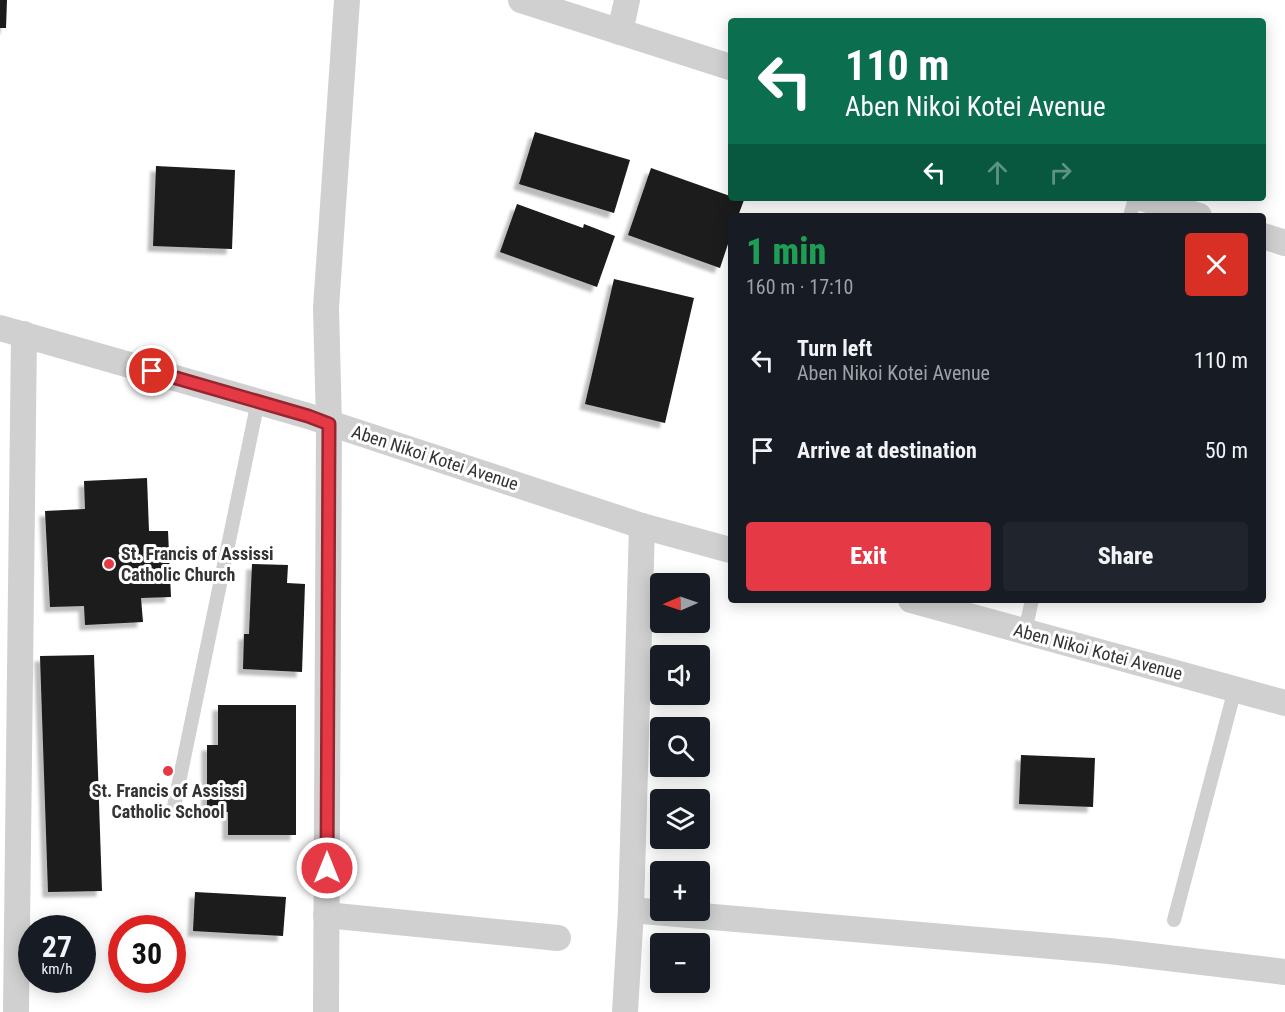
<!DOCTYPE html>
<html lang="en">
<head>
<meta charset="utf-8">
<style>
  :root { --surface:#171b24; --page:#20242c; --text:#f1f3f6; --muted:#9ea1a6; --accent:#e63946 }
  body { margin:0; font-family:"Roboto Condensed",sans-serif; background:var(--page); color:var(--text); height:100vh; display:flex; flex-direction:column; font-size:22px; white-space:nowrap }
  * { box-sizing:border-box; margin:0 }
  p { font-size:20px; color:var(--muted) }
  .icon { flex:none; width:33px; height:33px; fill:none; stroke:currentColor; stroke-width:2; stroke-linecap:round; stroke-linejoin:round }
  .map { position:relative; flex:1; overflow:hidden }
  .panel { position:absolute; left:728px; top:213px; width:538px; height:390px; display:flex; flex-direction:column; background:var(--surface); border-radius:6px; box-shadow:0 3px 15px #0003 }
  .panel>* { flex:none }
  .top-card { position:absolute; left:728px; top:18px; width:538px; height:183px; border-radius:6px; box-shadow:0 3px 15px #0003; background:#0b6e4f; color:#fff; overflow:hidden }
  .needle { width:39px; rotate:268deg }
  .buttons { position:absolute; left:650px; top:573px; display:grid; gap:12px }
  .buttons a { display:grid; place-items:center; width:60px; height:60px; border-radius:6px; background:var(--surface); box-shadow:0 3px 15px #0003; font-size:30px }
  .speed { position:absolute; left:18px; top:915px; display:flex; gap:12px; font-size:30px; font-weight:700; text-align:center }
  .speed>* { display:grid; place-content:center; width:78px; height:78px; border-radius:50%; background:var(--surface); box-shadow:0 3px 15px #0003; line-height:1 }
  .speed small { font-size:15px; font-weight:400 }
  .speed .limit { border:9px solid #d22; background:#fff; color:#111 }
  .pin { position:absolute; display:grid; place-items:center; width:51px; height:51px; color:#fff; margin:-26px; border:3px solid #fff; border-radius:50%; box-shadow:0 2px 6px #0007 }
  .me { position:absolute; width:66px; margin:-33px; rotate:0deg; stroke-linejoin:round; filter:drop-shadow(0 0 4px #0008) }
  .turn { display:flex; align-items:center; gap:21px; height:126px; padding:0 18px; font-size:27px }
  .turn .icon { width:78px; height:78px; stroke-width:2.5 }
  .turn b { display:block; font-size:42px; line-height:51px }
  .lanes { display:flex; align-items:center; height:57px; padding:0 18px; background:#0003; justify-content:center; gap:30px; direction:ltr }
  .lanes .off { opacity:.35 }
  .round { display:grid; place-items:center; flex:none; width:63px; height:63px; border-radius:6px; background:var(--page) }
  .headline { display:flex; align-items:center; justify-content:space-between; height:102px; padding:0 18px }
  h1 { font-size:36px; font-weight:800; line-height:45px; color:#1e9e55 }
  .cta { display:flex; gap:12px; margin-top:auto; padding:12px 18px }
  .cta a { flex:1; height:69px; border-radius:6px; background:var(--accent); color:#fff; font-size:24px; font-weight:800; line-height:69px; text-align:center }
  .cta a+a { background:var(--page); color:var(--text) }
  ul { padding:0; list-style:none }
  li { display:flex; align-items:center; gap:18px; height:90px; padding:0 18px }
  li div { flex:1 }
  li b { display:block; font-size:22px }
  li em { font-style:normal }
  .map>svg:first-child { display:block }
</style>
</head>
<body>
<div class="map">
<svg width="1285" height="1012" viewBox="0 0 1285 1012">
  <defs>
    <filter id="shadow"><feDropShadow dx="-5.5" dy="5.5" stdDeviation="1.5" flood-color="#0004"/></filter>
  </defs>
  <rect width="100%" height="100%" fill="#fff"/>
  <!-- building -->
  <g fill="#1a1a1a" filter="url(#shadow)">
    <polygon points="0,0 7,0 6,28 0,28"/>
    <polygon points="535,132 630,160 614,213 519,184"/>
    <polygon points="156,166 235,170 232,249 153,246"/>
    <polygon points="651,168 730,196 730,198 744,200 738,216 730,216 730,238 720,268 628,235"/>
    <polygon points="517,204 583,228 584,224 615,236 597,287 500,252"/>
    <polygon points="614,279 694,298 665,423 585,404"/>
    <polygon points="147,478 149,531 168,531 171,597 141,598 143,622 85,625 84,606 50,607 45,511 85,509 84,481"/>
    <polygon points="252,564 288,565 287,583 305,584 302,672 243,669 244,634 249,634"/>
    <polygon points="94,655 102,891 48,892 40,656"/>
    <polygon points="218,705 296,705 296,835 228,835 228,812 207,812 207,745 218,745"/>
    <polygon points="1021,755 1095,758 1093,807 1019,804"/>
    <polygon points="195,892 286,897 283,936 193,931"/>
  </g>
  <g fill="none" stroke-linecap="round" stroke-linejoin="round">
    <!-- service -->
    <g stroke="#d0d0d0" stroke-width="14">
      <polyline points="1130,216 1135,198"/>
      <polyline points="1025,631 1032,600"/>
      <polyline points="173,811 258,401"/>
      <polyline points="1174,920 1235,689"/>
    </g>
    <!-- minor -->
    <g stroke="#d0d0d0" stroke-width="26">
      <polyline points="521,0 730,67"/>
      <polyline points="620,32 627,0"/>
      <polyline points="1142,198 1199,216"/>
      <polyline points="1263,236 1285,243"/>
      <polyline points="0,328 308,416 642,526 730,550"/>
      <polyline points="911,600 1285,703"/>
      <polyline points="631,910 1109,951 1285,972"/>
      <polyline points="326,915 558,938"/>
      <polyline points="16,1012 24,334"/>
      <polyline points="326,1012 329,424 326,308 347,0"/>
      <polyline points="625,1012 631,910 642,526"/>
    </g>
  </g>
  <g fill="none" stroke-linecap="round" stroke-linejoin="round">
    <!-- route casing -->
    <g stroke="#96252e" stroke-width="15">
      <polyline id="route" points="152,371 308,416 329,424 327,868"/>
    </g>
    <!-- route -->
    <use href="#route" stroke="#e63946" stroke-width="10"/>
  </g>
  <!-- markers -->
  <g fill="#e63946" stroke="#fff" stroke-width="2">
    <circle cx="109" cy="564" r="6"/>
    <circle cx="168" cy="771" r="6"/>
  </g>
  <g text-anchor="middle" stroke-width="6" stroke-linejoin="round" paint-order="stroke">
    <!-- street labels -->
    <g font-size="18" fill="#333" stroke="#fff">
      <text transform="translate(435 458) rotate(18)" y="6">Aben Nikoi Kotei Avenue</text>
      <text transform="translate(1098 652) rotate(15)" y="6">Aben Nikoi Kotei Avenue</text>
    </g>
    <!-- poi labels -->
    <g font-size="18" font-weight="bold" fill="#333" stroke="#fff" text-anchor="start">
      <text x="121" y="560">St. Francis of Assissi<tspan x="121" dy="21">Catholic Church</tspan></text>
      <text x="168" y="797" text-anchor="middle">St. Francis of Assissi<tspan x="168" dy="21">Catholic School</tspan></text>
    </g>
  </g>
</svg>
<div class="buttons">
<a><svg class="needle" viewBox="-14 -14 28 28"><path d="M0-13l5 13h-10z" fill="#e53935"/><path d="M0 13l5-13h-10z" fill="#9ea1a6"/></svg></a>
<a><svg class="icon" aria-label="sound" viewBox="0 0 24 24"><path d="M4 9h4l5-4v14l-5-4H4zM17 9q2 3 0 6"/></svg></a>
<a><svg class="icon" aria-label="search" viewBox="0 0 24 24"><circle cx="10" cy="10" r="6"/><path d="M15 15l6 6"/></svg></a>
<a><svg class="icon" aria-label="layers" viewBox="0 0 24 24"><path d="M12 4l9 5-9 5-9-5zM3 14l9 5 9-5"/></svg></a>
<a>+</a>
<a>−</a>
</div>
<div class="speed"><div>27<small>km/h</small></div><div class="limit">30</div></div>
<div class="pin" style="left:152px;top:371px;background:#d93025"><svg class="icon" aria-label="arrive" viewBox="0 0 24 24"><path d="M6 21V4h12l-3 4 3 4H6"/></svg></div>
<svg class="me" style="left:327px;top:868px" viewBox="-20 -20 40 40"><circle r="17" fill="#e63946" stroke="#fff" stroke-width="3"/><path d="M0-11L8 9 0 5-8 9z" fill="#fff"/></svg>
<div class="top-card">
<div class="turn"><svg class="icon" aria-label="left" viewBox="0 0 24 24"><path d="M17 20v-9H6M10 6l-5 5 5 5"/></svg><div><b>110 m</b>Aben Nikoi Kotei Avenue</div></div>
<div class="lanes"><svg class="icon" aria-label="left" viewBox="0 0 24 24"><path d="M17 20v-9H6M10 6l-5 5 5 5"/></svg><svg class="icon off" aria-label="ahead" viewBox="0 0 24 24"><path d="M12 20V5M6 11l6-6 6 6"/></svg><svg class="icon off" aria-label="right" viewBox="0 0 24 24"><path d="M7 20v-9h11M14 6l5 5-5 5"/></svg></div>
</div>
<section class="panel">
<div class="headline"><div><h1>1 min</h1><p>160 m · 17:10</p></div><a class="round" style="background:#d93025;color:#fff"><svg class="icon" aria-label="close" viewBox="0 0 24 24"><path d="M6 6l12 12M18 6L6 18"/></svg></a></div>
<ul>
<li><svg class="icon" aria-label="left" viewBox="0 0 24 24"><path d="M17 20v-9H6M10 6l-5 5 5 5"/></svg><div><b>Turn left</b><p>Aben Nikoi Kotei Avenue</p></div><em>110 m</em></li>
<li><svg class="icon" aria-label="arrive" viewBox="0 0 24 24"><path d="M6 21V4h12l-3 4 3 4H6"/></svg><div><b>Arrive at destination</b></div><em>50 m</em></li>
</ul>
<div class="cta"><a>Exit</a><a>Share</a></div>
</section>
</div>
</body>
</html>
